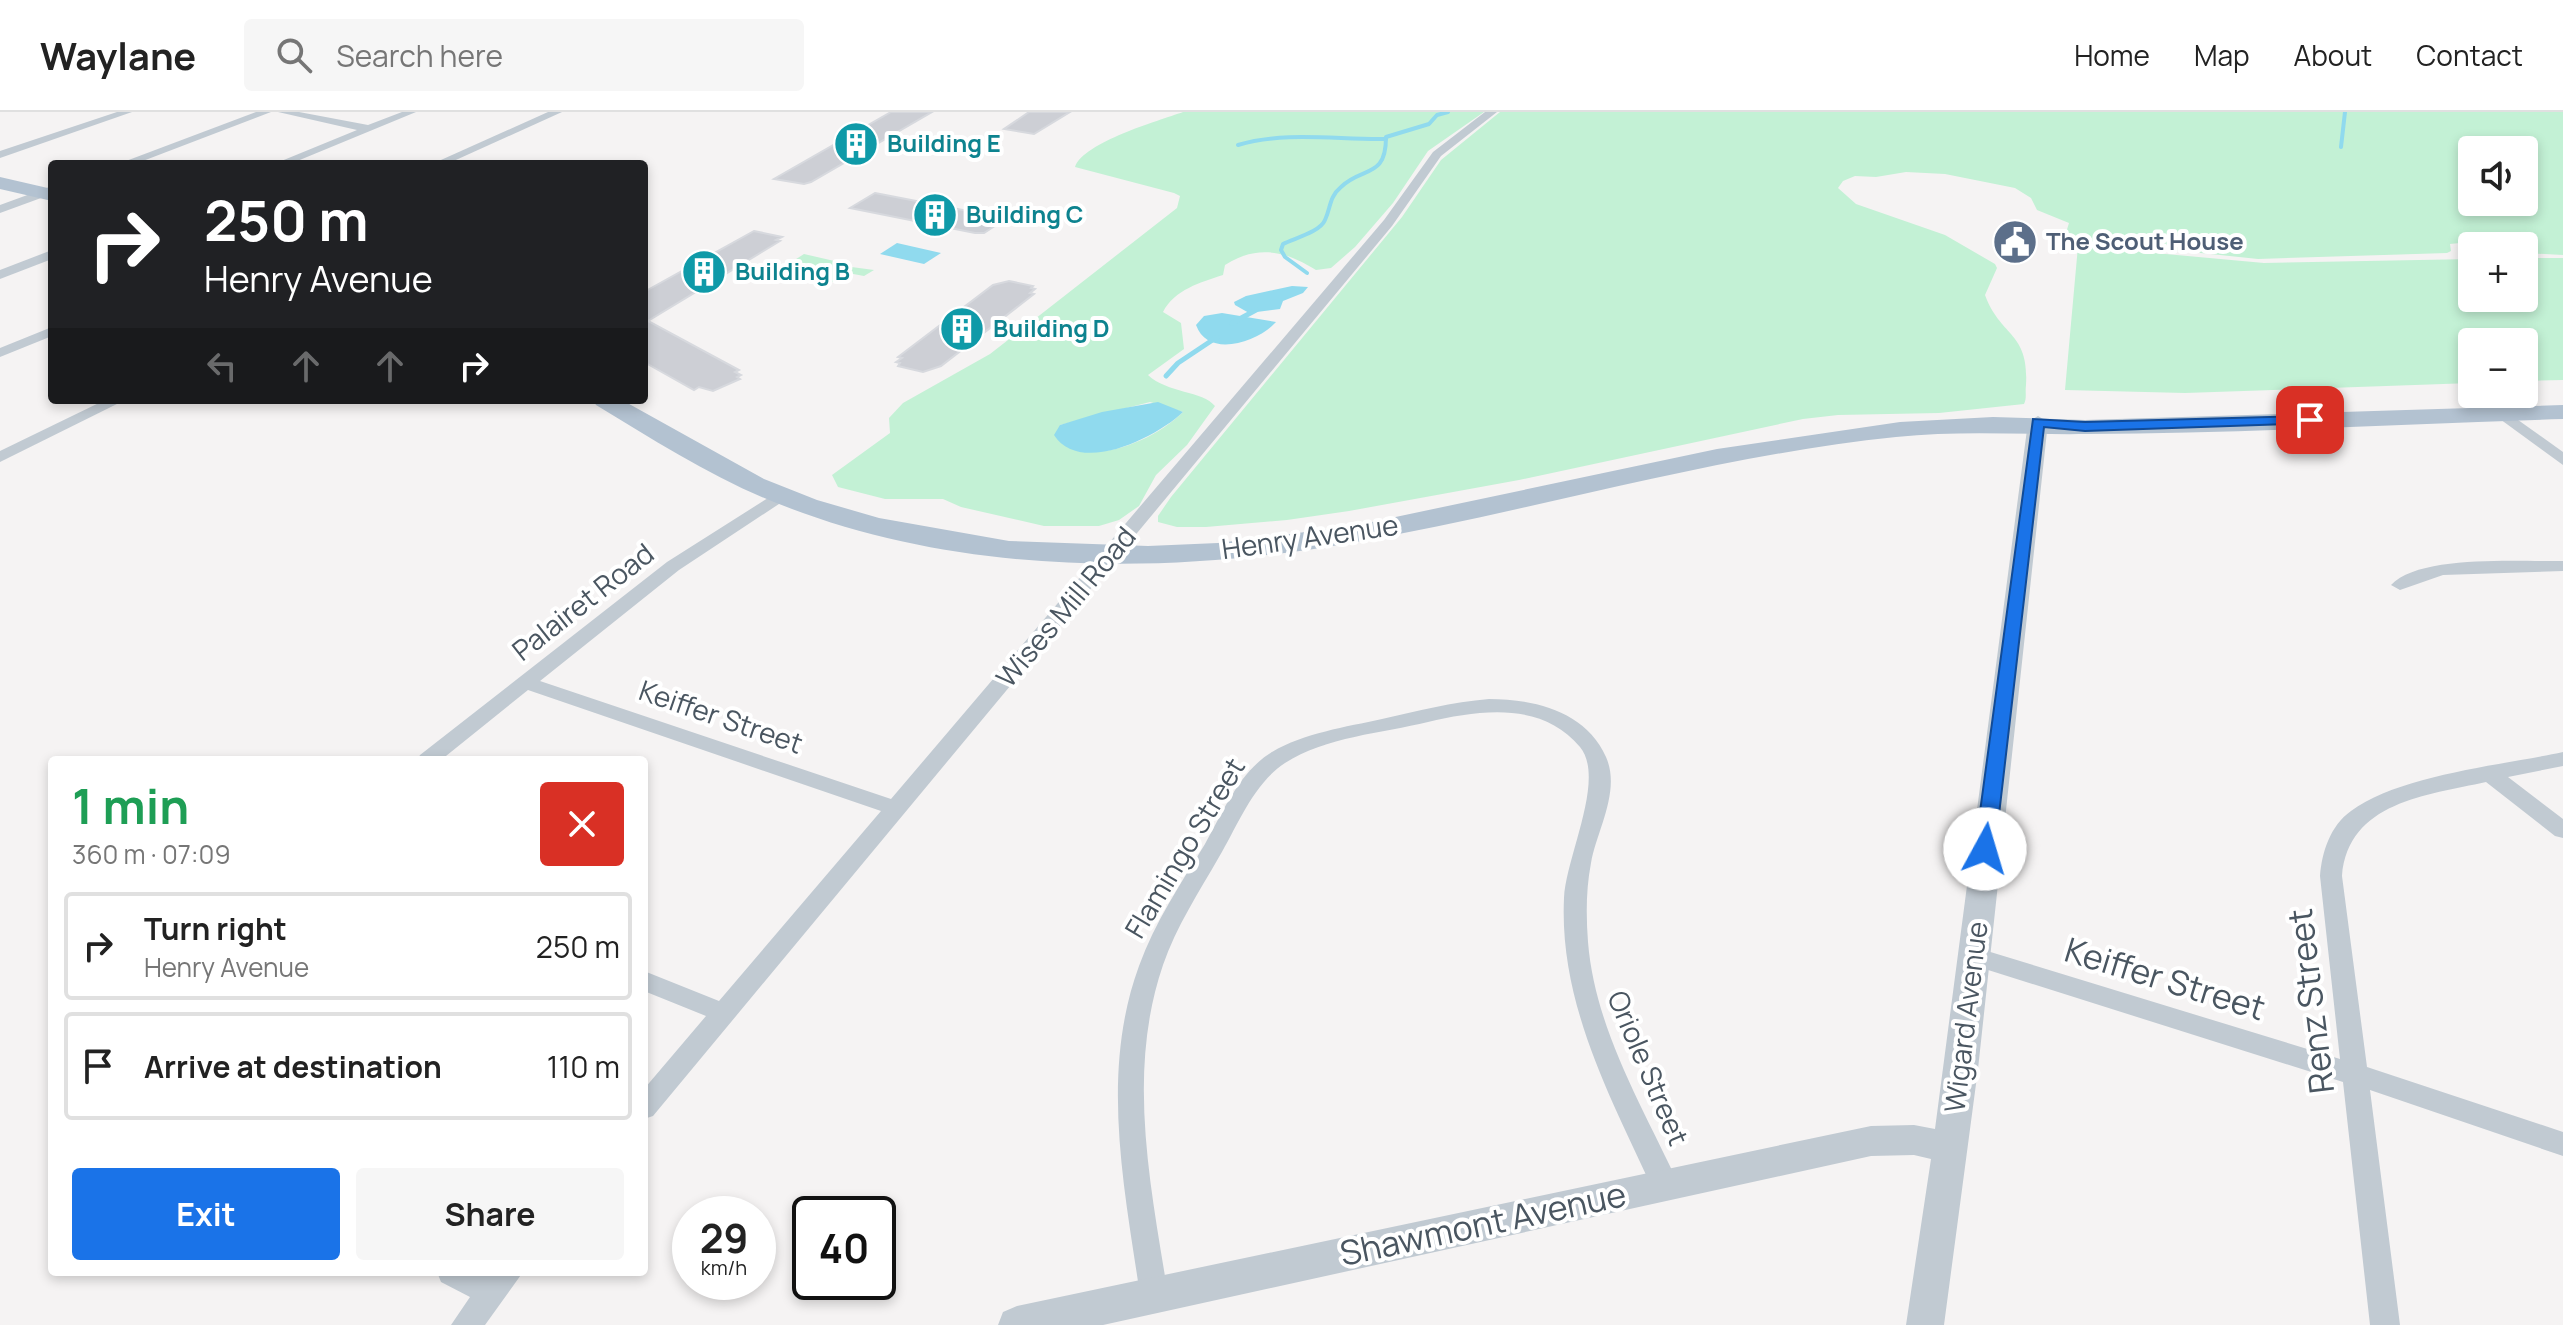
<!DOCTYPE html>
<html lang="en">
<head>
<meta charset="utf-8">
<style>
  :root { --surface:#fff; --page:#f6f6f6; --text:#222; --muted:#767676; --line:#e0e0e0; --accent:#1a73e8 }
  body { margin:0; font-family:Manrope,sans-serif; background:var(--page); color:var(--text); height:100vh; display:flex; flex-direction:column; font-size:30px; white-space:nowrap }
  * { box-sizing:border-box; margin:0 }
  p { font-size:26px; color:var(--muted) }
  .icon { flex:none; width:44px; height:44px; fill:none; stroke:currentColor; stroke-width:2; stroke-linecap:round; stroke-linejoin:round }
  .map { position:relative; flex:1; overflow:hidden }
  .details { position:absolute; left:48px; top:644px; width:600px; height:520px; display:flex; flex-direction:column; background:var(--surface); border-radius:8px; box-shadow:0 4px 12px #0003 }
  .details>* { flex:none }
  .top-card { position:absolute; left:48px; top:48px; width:600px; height:244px; border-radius:8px; box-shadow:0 4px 12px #0003; background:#202124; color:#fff; overflow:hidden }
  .controls { position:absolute; left:2458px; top:24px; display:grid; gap:16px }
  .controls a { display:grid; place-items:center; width:80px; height:80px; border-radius:8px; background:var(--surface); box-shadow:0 4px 12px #0003; font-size:40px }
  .speed { position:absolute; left:672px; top:1084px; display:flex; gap:16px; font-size:40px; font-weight:700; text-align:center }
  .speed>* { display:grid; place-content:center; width:104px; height:104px; border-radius:50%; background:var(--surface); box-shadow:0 4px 12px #0003; line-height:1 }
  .speed small { font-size:20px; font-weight:400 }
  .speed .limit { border:4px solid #111; border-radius:12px; background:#fff; color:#111 }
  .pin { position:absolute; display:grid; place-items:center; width:68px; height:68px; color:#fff; margin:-34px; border-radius:16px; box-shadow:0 4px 12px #0006 }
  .me { position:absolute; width:88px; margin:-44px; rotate:6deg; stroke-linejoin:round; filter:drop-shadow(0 0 6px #0008) }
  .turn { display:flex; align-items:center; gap:28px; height:168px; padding:0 24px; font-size:36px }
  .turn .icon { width:104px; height:104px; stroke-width:2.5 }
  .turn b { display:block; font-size:56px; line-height:68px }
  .lanes { display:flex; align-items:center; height:76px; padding:0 24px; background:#0003; justify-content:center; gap:40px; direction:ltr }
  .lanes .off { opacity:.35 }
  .round { display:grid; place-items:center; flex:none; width:84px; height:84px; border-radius:8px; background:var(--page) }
  .summary { display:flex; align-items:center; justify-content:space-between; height:136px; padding:0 24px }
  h1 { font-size:48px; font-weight:700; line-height:60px; color:#1e9e55 }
  .button { display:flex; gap:16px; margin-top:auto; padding:16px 24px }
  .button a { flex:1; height:92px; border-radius:8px; background:var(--accent); color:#fff; font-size:32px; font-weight:700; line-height:92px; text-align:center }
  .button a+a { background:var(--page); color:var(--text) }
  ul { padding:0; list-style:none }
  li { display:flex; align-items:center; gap:24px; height:108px; margin:0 16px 12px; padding:0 8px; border:4px solid var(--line); border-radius:8px }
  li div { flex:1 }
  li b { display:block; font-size:30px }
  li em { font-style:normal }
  header { display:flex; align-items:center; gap:48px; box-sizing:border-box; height:112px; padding:0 40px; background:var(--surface); border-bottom:2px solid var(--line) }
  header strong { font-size:38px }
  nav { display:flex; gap:44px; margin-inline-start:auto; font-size:28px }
  .search { width:560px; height:72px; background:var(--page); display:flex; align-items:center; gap:20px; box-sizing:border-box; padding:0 28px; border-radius:8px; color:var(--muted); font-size:30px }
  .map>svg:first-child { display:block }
</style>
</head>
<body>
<header>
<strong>Waylane</strong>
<div class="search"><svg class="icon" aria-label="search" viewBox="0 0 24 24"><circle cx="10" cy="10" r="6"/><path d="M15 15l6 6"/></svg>Search here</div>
<nav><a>Home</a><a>Map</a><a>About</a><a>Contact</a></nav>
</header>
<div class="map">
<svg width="2563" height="1213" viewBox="0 0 2563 1213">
  <rect width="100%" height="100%" fill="#f5f3f3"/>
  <!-- green -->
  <g fill="#c3f1d5" fill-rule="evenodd">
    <path d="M1183 0H1484L1428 39 1393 91 1355 135 1331 156 1316 158C1285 139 1258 132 1225 153L1223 163C1201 170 1174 178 1163 200L1181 211 1184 237 1148 263C1167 281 1203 279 1215 294L1187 333 1156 363 1139 394 1119 408 1099 414H1044L961 395 943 387H885L838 375 832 363 890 321 889 306 903 291 990 242 1177 96 1180 84 1174 81 1075 55C1084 30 1158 9 1183 0ZM1150 290 1183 300C1158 325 1112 345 1078 339L1060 313Z"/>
    <path d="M1500 0H2563V143L2524 141V134L2460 131 2450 132 2451 139 2447 141 2258 147 2068 127 2065 124 2069 111 2037 98 2031 86 2015 76 1945 62 1906 60 1876 65 1855 64 1843 69 1838 76 1856 92 1945 123 1995 152 1997 156 1985 183C2001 226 2029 219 2026 273 2025 281 2027 286 2024 292L1939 301 1838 303 1803 307 1519 368 1349 399 1287 408 1206 415H1177L1158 410V404L1171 385 1402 105 1441 48ZM2524 38V90H2472V38Z"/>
    <polygon points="2078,134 2264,151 2472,147 2472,186 2524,186 2524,146 2563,146 2563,268 2524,269 2524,230 2472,230 2472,271 2185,281 2065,278"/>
    <polygon points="804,142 843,151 844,154 874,158 864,164 848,161 847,164 851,167 837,171 779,158"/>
  </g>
  <!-- water -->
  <g fill="#90daee">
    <polygon points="897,131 941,141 924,152 880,142"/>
    <polygon points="1292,174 1308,175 1303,181 1283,189 1280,197 1249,201 1235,193 1234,190 1246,184"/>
    <path d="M1222 201 1276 210C1258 230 1208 247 1196 213L1204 204Z"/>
    <path d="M1158 290 1183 300C1157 325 1080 364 1054 323L1060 313 1102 300Z"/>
  </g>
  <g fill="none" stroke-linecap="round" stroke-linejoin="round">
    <!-- stream-far1 -->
    <g stroke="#90daee" stroke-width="4">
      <path d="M1238 33C1286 19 1337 28 1386 27"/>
      <polyline points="2341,35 2345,0"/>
      <path d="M1307 161 1285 145 1281 138 1283 132C1295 126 1320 120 1325 108 1331 95 1329 85 1341 75 1363 54 1386 67 1386 25L1429 12 1437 3 1448 0"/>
    </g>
    <!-- stream -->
    <g stroke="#90daee" stroke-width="5">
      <polyline points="1232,211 1256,198"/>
      <polyline points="1166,264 1178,251 1217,225"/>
    </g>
  </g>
  <!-- building -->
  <g fill="#cdcfd5" stroke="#d7d9de" stroke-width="2">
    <polygon points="891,0 932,0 811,70 804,72 774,67"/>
    <polygon points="1029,0 1070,0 1034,22 1004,17"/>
    <polygon points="875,81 999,105 996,106 1004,108 984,121 975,121 850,96"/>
    <polygon points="754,119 782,125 776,128 780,129 648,209 739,258 735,260 741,263 737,265 740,267 713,279 699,275 694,278 644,250 644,180"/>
    <polygon points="1009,169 1033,174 1031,176 1035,177 1030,181 1034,182 941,254 923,260 898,254 900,251 896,250 902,246 898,245 993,173"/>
  </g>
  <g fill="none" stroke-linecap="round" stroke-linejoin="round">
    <!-- minor -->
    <g fill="#c1cad2" fill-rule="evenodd">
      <polygon points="117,0 132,0 0,46 0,39"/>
      <polygon points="256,0 271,0 135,52 118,52"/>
      <polygon points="278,0 299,0 368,13 402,0 416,0 290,52 274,52 357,18"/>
      <polygon points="548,0 562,0 447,52 432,52"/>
      <polygon points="1485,0 1497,0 1441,44 1392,114 653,1004 644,1007 644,977 706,904 644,879 644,859 719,889 881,699 528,578 441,648 417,648 420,643 667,450 779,379 787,384 785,388 679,458 540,569 891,687 1384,108 1433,40"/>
      <polygon points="52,74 52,82 0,101 0,93"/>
      <polygon points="52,138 52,147 0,167 0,158"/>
      <polygon points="52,215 52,224 0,245 0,236"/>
      <polygon points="2483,283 2563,340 2563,353 2478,291 2478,285"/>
      <polygon points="105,288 125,288 0,350 0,339"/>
      <path d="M2563 449V459L2443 463 2400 478 2391 473C2420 442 2521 450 2563 449Z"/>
      <path d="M1489 587C1534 587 1586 599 1606 645 1621 679 1597 718 1591 751 1586 777 1586 804 1588 830 1595 917 1643 995 1679 1073L1675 1082 1665 1085 1655 1082C1612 988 1559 893 1564 786 1566 744 1606 667 1580 635 1542 589 1480 598 1428 610 1383 621 1325 625 1285 651 1253 672 1238 713 1219 745 1199 780 1176 815 1163 853 1126 961 1151 1075 1168 1183L1164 1193 1154 1197 1144 1193 1140 1183C1124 1074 1100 960 1139 854 1155 810 1181 771 1205 732 1223 700 1239 660 1272 640 1304 621 1346 615 1382 607 1417 599 1452 590 1489 587Z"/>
      <path d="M2563 640V654L2508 665 2563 707V726L2555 724 2486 670C2427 683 2348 690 2342 764L2367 955 2563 1020V1044L2370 978 2400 1213H2370L2343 970 1966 851 1962 844 1966 837 1974 835 2340 947 2320 764C2322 740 2330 714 2351 699 2399 663 2503 653 2563 640Z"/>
      <polygon points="437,1160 481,1160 488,1164 491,1160 523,1160 485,1213 451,1213 470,1185 441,1170"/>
    </g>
    <!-- tertiary -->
    <polygon fill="#c1cad2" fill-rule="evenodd" points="2038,304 2048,310 1978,957 1944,1213 1906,1213 1931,1047 1914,1043 1871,1044 1103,1213 998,1213 1003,1200 1017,1194 1871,1014 1914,1013 1935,1017 2028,310"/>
    <!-- primary -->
    <g fill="#b3c2d1" fill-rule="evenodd">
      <polygon points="0,65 52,77 52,89 0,77"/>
      <path d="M593 288H622L764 367 817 388 879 406 1009 429 1148 434 1218 431 1353 414 1717 337 1900 310 1993 305 2085 308 2563 293V307C2405 312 2246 321 2088 322 2024 323 1961 318 1896 325 1712 344 1534 399 1351 431 1162 464 954 463 774 390 711 365 654 328 596 293Z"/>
    </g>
  </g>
  <!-- route -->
  <polygon fill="#1a73e8" stroke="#114b97" stroke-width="2" points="2310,304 2317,308 2315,311 2085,319 2044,315 1995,737 1992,742 1978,742 1975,737 2033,307 2085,310"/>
  <!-- icons -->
  <defs>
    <g id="building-disc" transform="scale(2.3)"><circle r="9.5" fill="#0f9aa8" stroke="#fff"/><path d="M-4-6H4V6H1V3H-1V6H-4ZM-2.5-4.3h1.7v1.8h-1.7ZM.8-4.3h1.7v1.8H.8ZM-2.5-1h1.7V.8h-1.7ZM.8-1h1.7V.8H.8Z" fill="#fff"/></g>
    <g id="civic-disc" transform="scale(2.3)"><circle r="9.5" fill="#5c6f8a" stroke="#fff"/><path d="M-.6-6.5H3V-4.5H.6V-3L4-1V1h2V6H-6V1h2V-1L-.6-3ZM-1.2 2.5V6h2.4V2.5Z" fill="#fff"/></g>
  </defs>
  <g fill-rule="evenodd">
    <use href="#building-disc" x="856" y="32"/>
    <use href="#building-disc" x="935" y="103"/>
    <use href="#civic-disc" x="2015" y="130"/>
    <use href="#building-disc" x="704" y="160"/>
    <use href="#building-disc" x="962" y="217"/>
  </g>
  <g text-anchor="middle" stroke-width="8" stroke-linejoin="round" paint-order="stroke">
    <!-- far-culture labels -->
    <g font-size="24" font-weight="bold" fill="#0d838f" stroke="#fff" text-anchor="start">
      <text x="887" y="40">Building E</text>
      <text x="966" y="111">Building C</text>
      <text x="735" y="168">Building B</text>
      <text x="993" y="225">Building D</text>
    </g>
    <!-- far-service labels -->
    <g font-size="24" font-weight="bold" fill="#4e5e75" stroke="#fff" text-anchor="start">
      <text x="2046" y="138">The Scout House</text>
    </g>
    <!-- street labels -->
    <g font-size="28" fill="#4a5661" stroke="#fff">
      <text transform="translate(1310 425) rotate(-8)" y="10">Henry Avenue</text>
      <text transform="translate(583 490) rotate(-38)" y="10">Palairet Road</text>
      <text transform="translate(1066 495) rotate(-50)" y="10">Wises Mill Road</text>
      <text transform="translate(721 605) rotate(19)" y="10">Keiffer Street</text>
      <text transform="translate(1185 736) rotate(-59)" y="10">Flamingo Street</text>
      <text transform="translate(1966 905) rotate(-83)" y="10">Wigard Avenue</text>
      <text transform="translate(1648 956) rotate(67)" y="10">Oriole Street</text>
    </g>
    <!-- near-street labels -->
    <g font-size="34" fill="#4a5661" stroke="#fff">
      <text transform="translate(2165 867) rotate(17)" y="12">Keiffer Street</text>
      <text transform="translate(2311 889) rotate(-97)" y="12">Renz Street</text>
      <text transform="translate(1483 1112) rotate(-12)" y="12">Shawmont Avenue</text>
    </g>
  </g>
</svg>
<div class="controls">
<a><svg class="icon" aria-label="sound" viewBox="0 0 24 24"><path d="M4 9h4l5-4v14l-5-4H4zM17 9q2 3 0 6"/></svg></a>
<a>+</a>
<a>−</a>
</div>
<div class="speed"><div>29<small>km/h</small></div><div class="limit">40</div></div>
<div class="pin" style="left:2310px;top:308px;background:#d93025"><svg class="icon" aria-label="arrive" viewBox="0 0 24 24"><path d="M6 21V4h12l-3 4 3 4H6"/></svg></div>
<svg class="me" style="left:1985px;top:737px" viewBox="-20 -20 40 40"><circle r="19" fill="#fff"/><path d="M0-13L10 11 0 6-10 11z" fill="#1a73e8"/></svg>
<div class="top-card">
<div class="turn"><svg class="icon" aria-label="right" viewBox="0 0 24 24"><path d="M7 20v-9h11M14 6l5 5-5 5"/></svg><div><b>250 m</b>Henry Avenue</div></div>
<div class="lanes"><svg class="icon off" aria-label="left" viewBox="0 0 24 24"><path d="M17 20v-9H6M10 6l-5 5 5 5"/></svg><svg class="icon off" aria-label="ahead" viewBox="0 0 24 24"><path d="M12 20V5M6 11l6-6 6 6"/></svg><svg class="icon off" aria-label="ahead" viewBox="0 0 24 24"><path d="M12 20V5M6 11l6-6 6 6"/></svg><svg class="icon" aria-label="right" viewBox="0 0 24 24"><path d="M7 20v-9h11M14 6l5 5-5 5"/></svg></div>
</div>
<section class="details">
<div class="summary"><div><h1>1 min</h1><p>360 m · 07:09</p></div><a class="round" style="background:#d93025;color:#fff"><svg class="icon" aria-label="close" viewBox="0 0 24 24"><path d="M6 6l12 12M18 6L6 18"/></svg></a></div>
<ul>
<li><svg class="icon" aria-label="right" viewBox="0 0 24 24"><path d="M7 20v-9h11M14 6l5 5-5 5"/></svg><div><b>Turn right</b><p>Henry Avenue</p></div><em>250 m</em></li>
<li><svg class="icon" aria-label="arrive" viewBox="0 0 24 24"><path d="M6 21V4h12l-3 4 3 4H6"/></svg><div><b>Arrive at destination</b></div><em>110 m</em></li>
</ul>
<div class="button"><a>Exit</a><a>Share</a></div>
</section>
</div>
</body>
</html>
